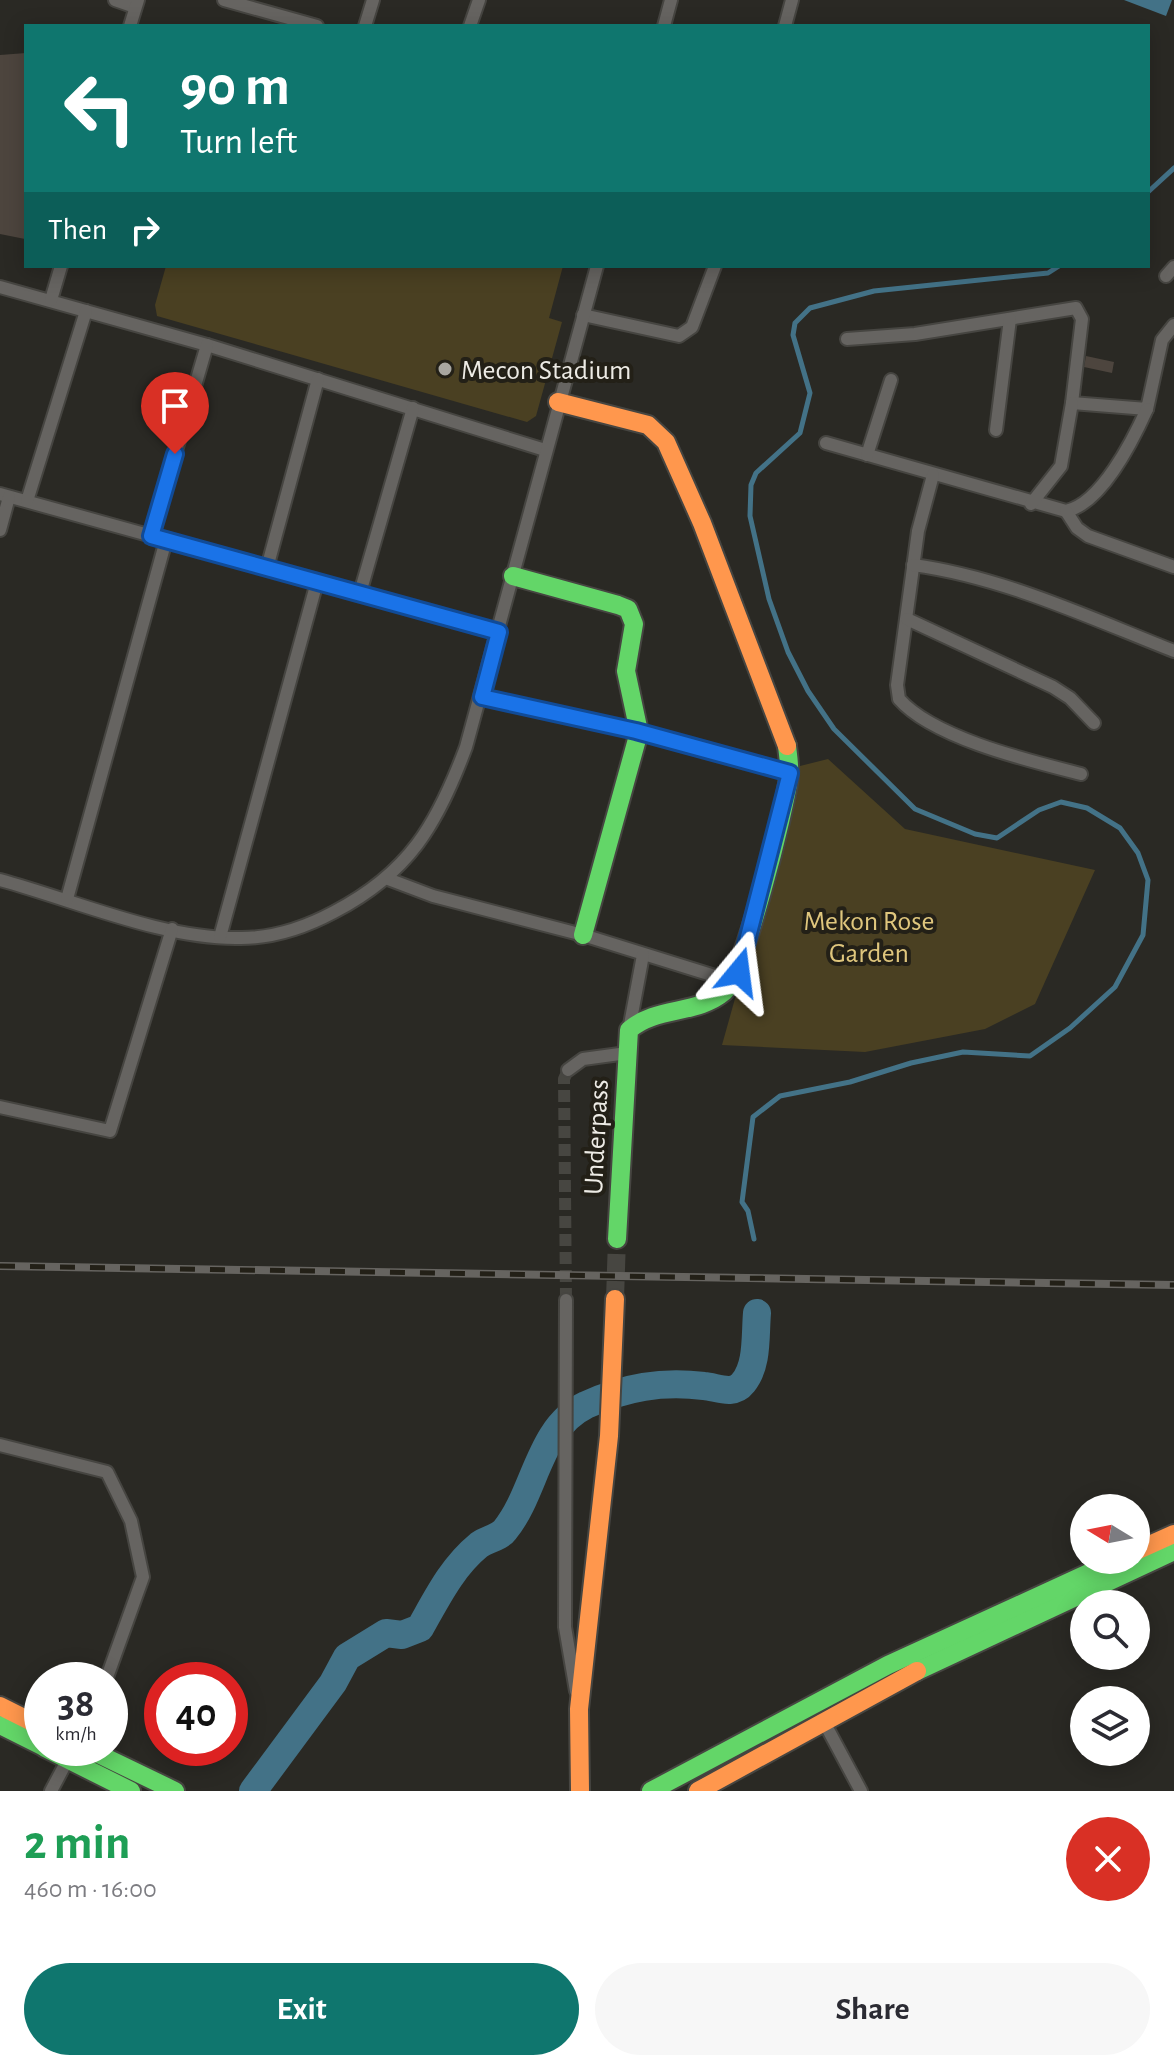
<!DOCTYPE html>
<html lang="en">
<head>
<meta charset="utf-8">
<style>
  :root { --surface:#fff; --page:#f7f7f7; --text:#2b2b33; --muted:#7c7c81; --accent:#0f766e }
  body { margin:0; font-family:"Alegreya Sans",sans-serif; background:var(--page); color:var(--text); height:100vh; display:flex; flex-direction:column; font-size:30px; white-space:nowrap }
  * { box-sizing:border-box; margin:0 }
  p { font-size:26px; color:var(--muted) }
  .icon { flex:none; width:44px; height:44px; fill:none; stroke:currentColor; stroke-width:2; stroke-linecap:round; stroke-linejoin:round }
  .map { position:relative; height:1791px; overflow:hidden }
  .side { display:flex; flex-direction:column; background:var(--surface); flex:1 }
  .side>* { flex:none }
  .banner { position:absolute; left:24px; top:24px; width:1126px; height:244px; border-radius:0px; box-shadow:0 4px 20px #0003; background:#0f766e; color:#fff; overflow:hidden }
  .needle { width:52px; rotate:280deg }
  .controls { position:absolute; left:1070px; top:1494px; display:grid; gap:16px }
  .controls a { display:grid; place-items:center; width:80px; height:80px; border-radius:50%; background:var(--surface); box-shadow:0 4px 20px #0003; font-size:40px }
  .speed { position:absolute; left:24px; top:1662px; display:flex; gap:16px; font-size:40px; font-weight:700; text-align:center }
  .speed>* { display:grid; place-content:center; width:104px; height:104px; border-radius:50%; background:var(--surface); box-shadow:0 4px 20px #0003; line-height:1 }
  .speed small { font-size:20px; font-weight:400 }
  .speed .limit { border:12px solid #d22; background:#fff; color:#111 }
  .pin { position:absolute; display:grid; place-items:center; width:68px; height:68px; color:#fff; margin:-82px -34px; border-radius:50% 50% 50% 0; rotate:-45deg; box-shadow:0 0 8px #0007 }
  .pin .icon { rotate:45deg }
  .me { position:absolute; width:88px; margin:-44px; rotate:16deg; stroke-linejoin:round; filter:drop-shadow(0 0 6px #0008) }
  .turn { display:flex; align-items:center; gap:28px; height:168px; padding:0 24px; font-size:36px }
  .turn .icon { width:104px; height:104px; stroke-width:2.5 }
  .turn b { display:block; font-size:56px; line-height:68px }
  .then { display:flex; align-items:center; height:76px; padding:0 24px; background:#0003; gap:16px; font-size:30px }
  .round { display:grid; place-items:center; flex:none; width:84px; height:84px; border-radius:42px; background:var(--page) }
  .headline { display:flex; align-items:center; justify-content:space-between; height:136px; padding:0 24px }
  h1 { font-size:48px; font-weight:600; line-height:60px; color:#1e9e55 }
  .primary-button { display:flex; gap:16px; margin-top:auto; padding:16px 24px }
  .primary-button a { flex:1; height:92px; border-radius:48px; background:var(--accent); color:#fff; font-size:32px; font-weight:600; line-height:92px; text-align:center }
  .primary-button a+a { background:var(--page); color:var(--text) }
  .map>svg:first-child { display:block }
</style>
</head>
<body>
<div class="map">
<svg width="1174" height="1791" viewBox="0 0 1174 1791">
  <rect width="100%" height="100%" fill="#2a2924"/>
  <!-- green -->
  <g fill="#4a4022">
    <polygon points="166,266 563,266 549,318 562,322 536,416 527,422 157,316 155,305"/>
    <polygon points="828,759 905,829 1095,870 1035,1004 985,1029 865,1052 722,1045 800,766"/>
  </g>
  <!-- water -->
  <polygon fill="#437287" points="1124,0 1172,0 1166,16"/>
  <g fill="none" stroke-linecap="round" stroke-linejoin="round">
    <!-- stream -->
    <g stroke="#437287" stroke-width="5">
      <polyline points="1148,192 1174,168"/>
      <polyline points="754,1239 748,1211 742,1202 753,1117 780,1096 850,1082 911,1063 963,1052 1030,1056 1070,1028 1115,987 1143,935 1148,880 1138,853 1120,828 1087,808 1061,802 1039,810 997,838 975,834 915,809 834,729 808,691 788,652 769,599 750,516 751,485 756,473 800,433 810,393 793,335 795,323 810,308 874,291 1048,273 1059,266"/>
    </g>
    <!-- river -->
    <path stroke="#437287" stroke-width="28" d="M253 1791 333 1683 347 1657 386 1633 402 1635 420 1628C437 1598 452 1567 479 1545 487 1539 499 1538 505 1530 536 1492 538 1428 586 1405 626 1387 661 1381 704 1386 717 1387 733 1396 743 1383 758 1365 755 1336 757 1313"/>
  </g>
  <!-- building -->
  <g fill="#4d453e">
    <polygon points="26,53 26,236 25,239 0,234 0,55"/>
    <polygon points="1086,356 1114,362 1112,373 1084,367"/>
  </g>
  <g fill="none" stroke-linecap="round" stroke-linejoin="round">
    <!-- street-tunnel -->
    <polyline stroke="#474641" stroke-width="12" stroke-dasharray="12 6" stroke-linecap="butt" points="566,1300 564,1079 568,1070"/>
    <!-- secondary-tunnel -->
    <polyline stroke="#474641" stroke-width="18" stroke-dasharray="18 9" stroke-linecap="butt" points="615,1299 617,1239"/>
    <!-- street casing -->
    <g stroke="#464541" stroke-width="16">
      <g id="street">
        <polyline points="115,0 135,7"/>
        <polyline points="224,0 317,26"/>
        <polyline points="130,26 138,0"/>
        <polyline points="365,26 373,0"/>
        <polyline points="470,26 479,0"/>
        <polyline points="664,26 671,0"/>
        <polyline points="785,26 792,0"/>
        <polyline points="1166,276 1174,267"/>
        <polyline points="0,287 207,345 545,450"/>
        <polyline points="51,300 61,266"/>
        <polyline points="583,315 679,336 692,327 715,266"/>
        <polyline points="847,339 915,334 1076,308 1082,319 1072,403 1147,409 1162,340 1174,325"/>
        <polyline points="996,430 1010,319"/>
        <path d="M826 443 1066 511C1101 504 1133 440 1147 409"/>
        <polyline points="867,455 891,380"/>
        <path d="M933 475 918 531 897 685 899 699C933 738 1030 761 1081 774"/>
        <polyline points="0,494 499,632"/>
        <polyline points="27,501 86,311"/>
        <polyline points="1031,504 1061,466 1072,403"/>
        <polyline points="1066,511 1077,528 1088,536 1174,567"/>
        <polyline points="0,530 9,497"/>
        <polyline points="151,536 207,345"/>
        <path d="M913 565C1003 577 1090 618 1174 651"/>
        <polyline points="267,568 318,379"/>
        <polyline points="360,593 413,408"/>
        <polyline points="907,619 1053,687 1070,698 1094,723"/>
        <polyline points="482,697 636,731 790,773"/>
        <polyline points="388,879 433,896 583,935 734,982"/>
        <path d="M0 880C74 900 164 940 241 938 273 938 306 927 334 912 409 873 437 825 466 747L597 266"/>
        <polyline points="67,899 166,540"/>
        <polyline points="220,937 317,582"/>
        <polyline points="629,1030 643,955"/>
        <polyline points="568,1070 583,1059 627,1053"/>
        <polyline points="0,1107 110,1131 172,929"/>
        <polyline points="566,1300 565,1627 576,1691"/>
        <polyline points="0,1445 107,1472 131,1521 143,1577 106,1680"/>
        <polyline points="824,1722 861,1791"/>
        <polyline points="51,1791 68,1759"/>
      </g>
    </g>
    <!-- fast casing -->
    <g stroke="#464541" stroke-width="22">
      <g id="fast">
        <polyline points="513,576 618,605 628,609 634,624 626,671 639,732 583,935"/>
        <path d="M617 1239 629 1030C657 1006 697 1015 724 992 743 975 786 808 789 776 790 766 788 755 787 746"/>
        <polyline points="917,1671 1174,1551"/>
        <polyline points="0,1725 42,1746"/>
        <polyline points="45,1748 131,1791"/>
        <polyline points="86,1748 175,1791"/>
        <polyline points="651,1791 888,1665 1117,1560"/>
      </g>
    </g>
    <!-- slow casing -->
    <g stroke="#464541" stroke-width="22">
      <g id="slow">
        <polyline points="558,402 648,425 666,442 702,523 787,746"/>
        <polyline points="1136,1551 1174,1534"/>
        <polyline points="0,1706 42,1727"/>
        <polyline points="580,1791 579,1709 609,1436 615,1299"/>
        <polyline points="698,1791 917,1671"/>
      </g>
    </g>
    <!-- street -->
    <use href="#street" stroke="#666461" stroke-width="12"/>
    <!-- fast -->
    <use href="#fast" stroke="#63d668" stroke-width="18"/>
    <!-- slow -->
    <use href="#slow" stroke="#ff974d" stroke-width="18"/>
    <!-- rail casing -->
    <g stroke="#666460" stroke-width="8">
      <polyline id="rail" points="0,1266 1174,1285"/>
    </g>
    <!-- rail -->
    <use href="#rail" stroke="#232017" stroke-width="5" stroke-dasharray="15" stroke-linecap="butt"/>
  </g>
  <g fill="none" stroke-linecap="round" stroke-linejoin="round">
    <!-- route casing -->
    <g stroke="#114b97" stroke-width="20">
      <polyline id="route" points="175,454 151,536 499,632 482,697 636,731 790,773 739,972"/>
    </g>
    <!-- route -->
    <use href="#route" stroke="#1a73e8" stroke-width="14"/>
  </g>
  <!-- markers -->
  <circle fill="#a9a7a1" stroke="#232017" stroke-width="3" cx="445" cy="369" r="8"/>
  <g text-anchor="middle" stroke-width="8" stroke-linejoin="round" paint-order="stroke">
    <!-- poi labels -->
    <g font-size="28" fill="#edebe5" stroke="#232017" text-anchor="start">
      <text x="461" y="379">Mecon Stadium</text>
    </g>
    <!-- park labels -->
    <g font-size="28" fill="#dfc67d" stroke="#232017">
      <text x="869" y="930">Mekon Rose<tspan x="869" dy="32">Garden</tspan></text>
    </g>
    <!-- street labels -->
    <g font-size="28" fill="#edebe5" stroke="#232017">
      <text transform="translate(595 1137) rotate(-87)" y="10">Underpass</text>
    </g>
  </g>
</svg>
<div class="controls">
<a><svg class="needle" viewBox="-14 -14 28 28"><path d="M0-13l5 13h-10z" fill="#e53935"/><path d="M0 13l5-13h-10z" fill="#7c7c81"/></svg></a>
<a><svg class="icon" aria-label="search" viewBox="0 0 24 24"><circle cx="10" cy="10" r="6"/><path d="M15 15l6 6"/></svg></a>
<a><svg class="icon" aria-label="layers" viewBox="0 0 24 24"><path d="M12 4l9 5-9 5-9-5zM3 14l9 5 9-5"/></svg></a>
</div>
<div class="speed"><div>38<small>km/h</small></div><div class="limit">40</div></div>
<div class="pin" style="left:175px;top:454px;background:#d93025"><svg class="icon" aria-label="arrive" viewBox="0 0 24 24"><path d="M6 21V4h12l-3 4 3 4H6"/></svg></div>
<svg class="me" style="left:739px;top:972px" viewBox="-20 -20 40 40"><path d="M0-17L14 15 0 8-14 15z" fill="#1a73e8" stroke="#fff" stroke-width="4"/></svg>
<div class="banner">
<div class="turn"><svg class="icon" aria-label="left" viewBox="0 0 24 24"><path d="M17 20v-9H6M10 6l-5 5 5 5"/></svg><div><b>90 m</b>Turn left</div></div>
<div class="then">Then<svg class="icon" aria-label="right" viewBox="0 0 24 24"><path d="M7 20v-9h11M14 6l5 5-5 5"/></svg></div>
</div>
</div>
<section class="side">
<div class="headline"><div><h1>2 min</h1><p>460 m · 16:00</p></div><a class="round" style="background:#d93025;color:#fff"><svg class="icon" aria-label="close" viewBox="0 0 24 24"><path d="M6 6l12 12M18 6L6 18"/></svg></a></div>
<div class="primary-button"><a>Exit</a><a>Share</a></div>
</section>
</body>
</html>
